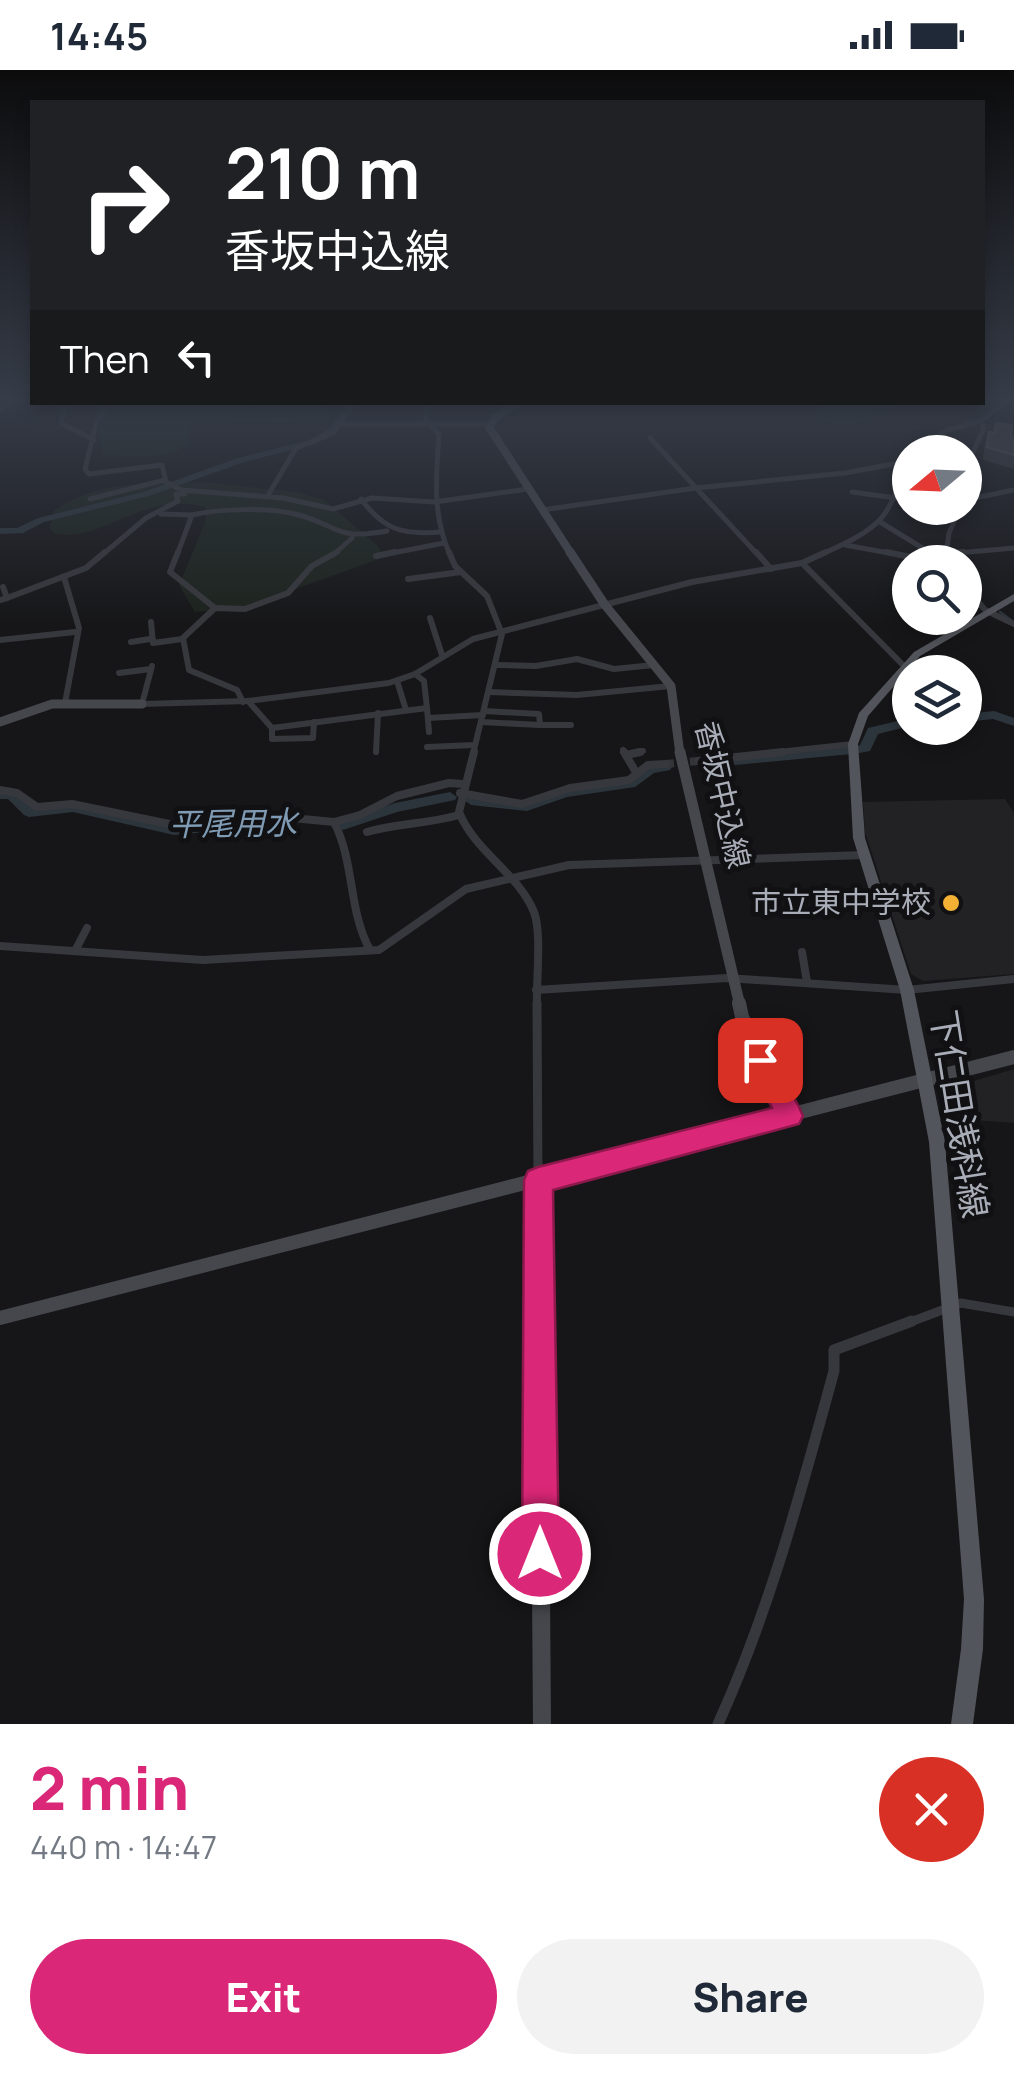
<!DOCTYPE html>
<html lang="en">
<head>
<meta charset="utf-8">
<style>
  :root { --surface:#fff; --page:#f2f2f3; --text:#1f2937; --muted:#747a83; --accent:#db2777 }
  body { margin:0; font-family:Manrope,"Noto Sans JP",sans-serif; background:var(--page); color:var(--text); height:100vh; display:flex; flex-direction:column; font-size:38px; white-space:nowrap }
  * { box-sizing:border-box; margin:0 }
  p { font-size:32px; color:var(--muted) }
  .icon { flex:none; width:55px; height:55px; fill:none; stroke:currentColor; stroke-width:2; stroke-linecap:round; stroke-linejoin:round }
  .map { position:relative; height:1654px; overflow:hidden }
  .drawer { display:flex; flex-direction:column; background:var(--surface); flex:1 }
  .drawer>* { flex:none }
  .top-card { position:absolute; left:30px; top:30px; width:955px; height:305px; border-radius:0px; box-shadow:0 5px 15px #0003; background:#202124; color:#fff; overflow:hidden }
  .needle { width:65px; rotate:251deg }
  .fabs { position:absolute; left:892px; top:365px; display:grid; gap:20px }
  .fabs a { display:grid; place-items:center; width:90px; height:90px; border-radius:50%; background:var(--surface); box-shadow:0 5px 15px #0003; font-size:50px }
  .pin { position:absolute; display:grid; place-items:center; width:85px; height:85px; color:#fff; margin:-42px; border-radius:20px; box-shadow:0 5px 15px #0006 }
  .me { position:absolute; width:110px; margin:-55px; rotate:0deg; stroke-linejoin:round; filter:drop-shadow(0 0 8px #0008) }
  .turn { display:flex; align-items:center; gap:35px; height:210px; padding:0 30px; font-size:45px }
  .turn .icon { width:130px; height:130px; stroke-width:2.5 }
  .turn b { display:block; font-size:70px; line-height:85px }
  .then { display:flex; align-items:center; height:95px; padding:0 30px; background:#0003; gap:20px; font-size:38px }
  .round { display:grid; place-items:center; flex:none; width:105px; height:105px; border-radius:52px; background:var(--page) }
  .head { display:flex; align-items:center; justify-content:space-between; height:170px; padding:0 30px }
  h1 { font-size:60px; font-weight:800; line-height:75px; color:var(--accent) }
  .cta { display:flex; gap:20px; margin-top:auto; padding:20px 30px }
  .cta a { flex:1; height:115px; border-radius:60px; background:var(--accent); color:#fff; font-size:40px; font-weight:800; line-height:115px; text-align:center }
  .cta a+a { background:var(--page); color:var(--text) }
  .status { display:flex; justify-content:space-between; align-items:center; height:70px; padding:0 50px; background:var(--surface); direction:ltr }
  .status svg { height:28px; fill:currentColor }
  .map>svg:first-child { display:block }
</style>
</head>
<body>
<div class="status"><b>14:45</b><svg viewBox="0 0 49 12"><path d="M0 12V9h3v3zM5 12V6h3v6zM10 12V3h3v9zM15 12V0h3v12zM26 1h20v11H26zM47 4h2v5h-2z"/></svg></div>
<div class="map">
<svg width="1014" height="1654" viewBox="0 0 1014 1654">
  <rect width="100%" height="100%" fill="#161618"/>
  <!-- built -->
  <g fill="#222225">
    <polygon points="1005,729 1014,743 1014,904 923,911 911,904 865,762 863,732"/>
    <polygon points="1014,999 1014,1053 946,1048 941,1021"/>
  </g>
  <!-- green -->
  <g fill="#1c231d">
    <path d="M318 332 330 341V346L281 353 201 349 190 355 188 374C167 391 129 386 103 385L94 333Z"/>
    <path d="M928 333 870 341 865 351C844 355 832 358 814 344L824 334Z"/>
    <path d="M202 412 297 422 324 430 377 475 385 487 245 537 195 542 179 515 206 450V438C147 418 101 475 54 463L49 458 54 441C96 410 151 413 202 412Z"/>
  </g>
  <g fill="none" stroke-linecap="round" stroke-linejoin="round">
    <!-- stream -->
    <polyline stroke="#2c353c" stroke-width="2.5" points="1000,542 1011,550"/>
    <!-- river -->
    <g fill="#2c353c" fill-rule="evenodd">
      <polygon points="348,332 356,332 336,362 316,374 244,392 149,426 44,452 23,463 0,464 0,458 17,458 38,448 143,422 238,388 310,370 330,358"/>
      <polygon points="994,641 1014,648 1014,656 993,649 965,652 965,644"/>
      <polygon points="910,648 910,656 878,664 870,681 859,683 853,679 860,675 868,658"/>
      <polygon points="847,677 852,678 854,681 852,684 704,698 697,694 704,690"/>
      <polygon points="665,693 670,694 672,697 670,700 654,703 635,717 567,727 527,741 471,735 464,730 471,725 526,731 565,719 626,710 645,696"/>
      <polygon points="0,719 17,721 32,737 72,733 174,755 237,749 244,754 237,759 174,765 73,742 29,747 24,745 8,729 0,729"/>
      <polygon points="450,722 457,727 455,730 397,742 343,760 336,755 338,752 395,733"/>
    </g>
    <!-- street-tunnel -->
    <polyline stroke="#333438" stroke-width="8" stroke-dasharray="8 4" stroke-linecap="butt" points="666,694 699,691"/>
    <!-- street-far4 -->
    <g stroke="#37383d" stroke-width="5">
      <polyline points="66,332 61,353 94,370"/>
      <polyline points="114,332 97,350 85,399 89,404 162,395 166,412 181,420 283,428 333,439 372,428 434,432 528,419"/>
      <path d="M426 332V351L439 364C436 407 432 445 450 485"/>
      <polyline points="0,340 14,330 9,326"/>
      <polyline points="341,354 490,354"/>
      <polyline points="650,368 758,485"/>
      <polyline points="965,400 984,358 981,351 1014,326"/>
      <polyline points="852,422 896,428"/>
      <polyline points="267,427 296,378 333,363 356,332"/>
      <polyline points="90,429 165,410"/>
      <path d="M361 429C384 460 402 465 440 462"/>
      <polyline points="965,430 1014,420"/>
      <polyline points="542,440 696,418 845,403 904,392"/>
      <polyline points="161,444 192,445 177,485"/>
      <path d="M191 445C222 439 264 437 295 444 340 455 332 471 387 461"/>
      <polyline points="880,452 934,485"/>
      <polyline points="845,475 900,485"/>
      <polyline points="102,485 146,448 178,431 176,424 185,424"/>
      <polyline points="333,485 352,468"/>
      <polyline points="382,485 444,473"/>
      <path d="M820 485C884 456 890 450 908 382L948 360 981 351"/>
      <polyline points="935,485 1014,478"/>
      <polyline points="946,485 949,463 960,438"/>
    </g>
    <!-- street-far3 -->
    <g stroke="#37383d" stroke-width="6">
      <polyline points="178,482 170,502 215,538"/>
      <polyline points="449,482 455,496 487,526 502,564 473,684"/>
      <polyline points="756,482 771,499"/>
      <polyline points="886,482 911,487 963,482"/>
      <polyline points="930,482 946,492"/>
      <polyline points="376,486 395,482"/>
      <polyline points="946,488 947,482"/>
      <polyline points="802,493 905,597"/>
      <polyline points="64,507 79,558 65,633"/>
      <polyline points="408,509 461,502"/>
      <polyline points="965,515 985,540 1014,554"/>
      <polyline points="7,528 86,498 105,482"/>
      <polyline points="0,530 7,528 3,517"/>
      <polyline points="430,548 442,585"/>
      <polyline points="151,552 153,573 182,569"/>
      <polyline points="0,570 75,562"/>
      <polyline points="131,572 150,569"/>
      <polyline points="496,595 536,596 577,589 614,599 654,595"/>
      <polyline points="152,596 142,634 248,631 389,613 415,604 473,569 692,512 802,493 826,482"/>
      <polyline points="119,603 151,599"/>
      <polyline points="415,604 424,611 427,638"/>
      <polyline points="397,611 406,640"/>
      <polyline points="489,622 577,625 671,616"/>
      <polyline points="248,631 272,658 427,638 429,662"/>
      <polyline points="243,632 237,620 189,600 183,568 215,538 245,539 288,523 312,496 337,482"/>
      <polyline points="484,641 539,644 540,655 571,655"/>
      <polyline points="428,648 483,645"/>
      <polyline points="481,652 540,655"/>
      <polyline points="272,658 272,669 313,668 314,652"/>
      <polyline points="427,677 474,675"/>
      <polyline points="623,680 625,684"/>
      <polyline points="376,682 378,643"/>
      <polyline points="629,684 643,681"/>
      <polyline points="760,684 853,674"/>
    </g>
    <!-- street-far2 -->
    <g stroke="#37383d" stroke-width="8">
      <path d="M474 682 459 742C475 782 518 803 534 842 542 863 536 911 537 936"/>
      <polyline points="624,682 637,704"/>
      <polyline points="626,685 640,682"/>
      <polyline points="699,691 783,682"/>
      <polyline points="0,720 17,723 37,737 72,734 179,756 282,747 334,752 360,745 397,726 449,713 463,714"/>
      <polyline points="460,723 522,734 570,718 629,710 648,695 666,694"/>
      <path d="M334 752C355 793 348 840 370 880"/>
      <path d="M367 762C398 753 428 754 459 745"/>
      <polyline points="0,876 203,890 379,880 466,819 569,795 864,785"/>
      <polyline points="76,879 87,858"/>
      <polyline points="802,882 807,912"/>
      <polyline points="536,920 727,908 907,920 1014,909"/>
    </g>
    <!-- street-far1 -->
    <g stroke="#37383d" stroke-width="9">
      <polyline points="537,933 538,1111"/>
      <polyline points="905,1254 961,1233 1014,1242"/>
    </g>
    <!-- street -->
    <path stroke="#37383d" stroke-width="11" d="M718 1654C770 1540 801 1421 834 1301V1280L912 1251"/>
    <!-- secondary-far4 -->
    <polyline stroke="#45474d" stroke-width="8" points="519,332 496,347 489,357 572,485"/>
    <!-- secondary-far3 -->
    <g stroke="#45474d" stroke-width="9">
      <polyline points="570,482 605,535 671,616 680,684"/>
      <polyline points="0,652 52,634 142,634"/>
    </g>
    <!-- secondary-far2 -->
    <polyline stroke="#45474d" stroke-width="11" points="680,682 740,936"/>
    <!-- secondary-far1 -->
    <g stroke="#45474d" stroke-width="14">
      <polyline points="739,933 742,947 790,1046"/>
      <polyline points="538,1111 539,1254"/>
      <polyline points="0,1248 1014,987"/>
    </g>
    <!-- secondary -->
    <polyline stroke="#45474d" stroke-width="18" points="539,1251 542,1654"/>
    <!-- primary -->
    <polygon fill="#53555c" fill-rule="evenodd" points="1014,524 1014,531 920,586 868,646 858,674 865,768 914,920 945,1072 984,1529 983,1579 973,1654 951,1654 961,1579 964,1529 929,1072 900,920 853,768 848,674 859,643 914,582"/>
  </g>
  <!-- wall -->
  <polygon fill="#323236" points="996,353 1014,368 1014,399 983,390 985,374 989,362 992,363"/>
  <!-- building -->
  <polygon fill="#3f3f44" stroke="#4f5156" stroke-width="2.5" points="996,353 1012,355 1011,368 1014,368 1014,385 987,377 989,362 995,363"/>
  <!-- sky -->
  <linearGradient id="sky" x2="0" y2="1"><stop stop-color="#0c0c0d"/><stop offset="0.59" stop-color="#363c48"/><stop offset="1" stop-color="#363c48" stop-opacity="0"/></linearGradient>
  <rect width="1014" height="557" fill="url(#sky)"/>
  <!-- route -->
  <polygon fill="#db2777" stroke="#8e194d" stroke-width="2.5" points="760,979 769,982 799,1037 803,1046 799,1054 553,1120 559,1484 553,1497 540,1502 528,1497 522,1484 524,1110 528,1101 538,1097 772,1038 747,990 751,982"/>
  <!-- markers -->
  <circle fill="#f2b134" stroke="#111113" stroke-width="4" cx="951" cy="833" r="10"/>
  <g text-anchor="middle" stroke-width="10" stroke-linejoin="round" paint-order="stroke">
    <!-- street labels -->
    <g font-size="30" fill="#a8adb8" stroke="#111113">
      <text transform="translate(722 725) rotate(77)" y="10">香坂中込線</text>
    </g>
    <!-- poi labels -->
    <g font-size="30" fill="#a8adb8" stroke="#111113" text-anchor="end">
      <text x="931" y="843">市立東中学校</text>
    </g>
    <!-- water labels -->
    <g font-size="32" font-style="italic" fill="#7f9bb3" stroke="#111113">
      <text transform="translate(233 754) rotate(-1)" y="11">平尾用水</text>
    </g>
    <!-- near-street labels -->
    <g font-size="35" fill="#a8adb8" stroke="#111113">
      <text transform="translate(959 1044) rotate(81)" y="12">下仁田浅科線</text>
    </g>
  </g>
</svg>
<div class="fabs">
<a><svg class="needle" viewBox="-14 -14 28 28"><path d="M0-13l5 13h-10z" fill="#e53935"/><path d="M0 13l5-13h-10z" fill="#747a83"/></svg></a>
<a><svg class="icon" aria-label="search" viewBox="0 0 24 24"><circle cx="10" cy="10" r="6"/><path d="M15 15l6 6"/></svg></a>
<a><svg class="icon" aria-label="layers" viewBox="0 0 24 24"><path d="M12 4l9 5-9 5-9-5zM3 14l9 5 9-5"/></svg></a>
</div>
<div class="pin" style="left:760px;top:990px;background:#d93025"><svg class="icon" aria-label="arrive" viewBox="0 0 24 24"><path d="M6 21V4h12l-3 4 3 4H6"/></svg></div>
<svg class="me" style="left:540px;top:1484px" viewBox="-20 -20 40 40"><circle r="17" fill="#db2777" stroke="#fff" stroke-width="3"/><path d="M0-11L8 9 0 5-8 9z" fill="#fff"/></svg>
<div class="top-card">
<div class="turn"><svg class="icon" aria-label="right" viewBox="0 0 24 24"><path d="M7 20v-9h11M14 6l5 5-5 5"/></svg><div><b>210 m</b>香坂中込線</div></div>
<div class="then">Then<svg class="icon" aria-label="left" viewBox="0 0 24 24"><path d="M17 20v-9H6M10 6l-5 5 5 5"/></svg></div>
</div>
</div>
<section class="drawer">
<div class="head"><div><h1>2 min</h1><p>440 m · 14:47</p></div><a class="round" style="background:#d93025;color:#fff"><svg class="icon" aria-label="close" viewBox="0 0 24 24"><path d="M6 6l12 12M18 6L6 18"/></svg></a></div>
<div class="cta"><a>Exit</a><a>Share</a></div>
</section>
</body>
</html>
